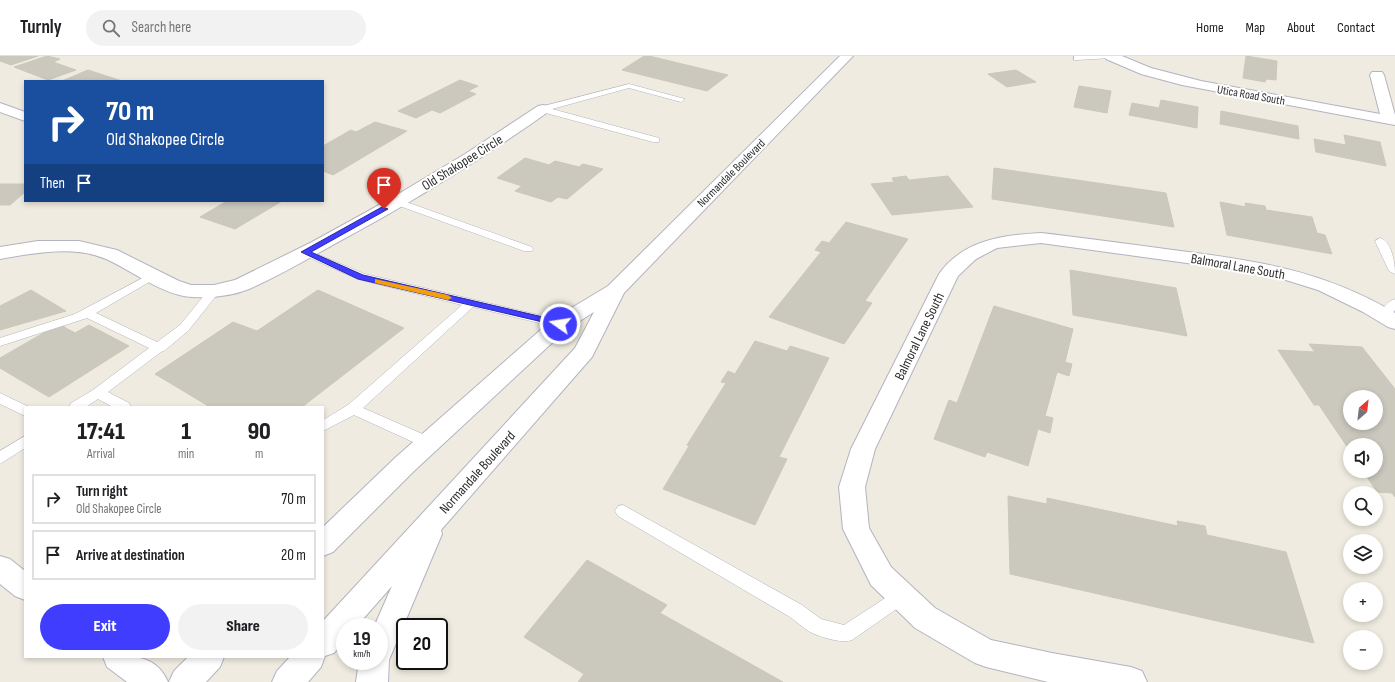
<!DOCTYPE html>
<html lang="en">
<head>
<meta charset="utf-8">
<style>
  :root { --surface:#fff; --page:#f2f2f2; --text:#202124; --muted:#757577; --line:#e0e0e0; --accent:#403dff }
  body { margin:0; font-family:"Sofia Sans Condensed",sans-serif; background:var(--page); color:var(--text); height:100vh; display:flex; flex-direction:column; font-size:15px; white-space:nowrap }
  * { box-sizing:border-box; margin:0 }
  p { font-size:13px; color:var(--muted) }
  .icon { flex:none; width:22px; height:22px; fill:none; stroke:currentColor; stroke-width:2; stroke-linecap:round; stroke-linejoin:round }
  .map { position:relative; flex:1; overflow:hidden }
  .side { position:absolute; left:24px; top:350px; width:300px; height:252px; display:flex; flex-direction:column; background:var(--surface); border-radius:0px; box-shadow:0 2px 6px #0003 }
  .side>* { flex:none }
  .guide { position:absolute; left:24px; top:24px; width:300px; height:122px; border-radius:0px; box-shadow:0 2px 6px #0003; background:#1a4fa0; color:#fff; overflow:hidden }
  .needle { width:26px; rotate:28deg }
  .tools { position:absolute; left:1343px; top:334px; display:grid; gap:8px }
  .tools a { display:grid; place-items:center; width:40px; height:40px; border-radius:50%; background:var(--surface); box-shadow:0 2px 6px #0003; font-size:20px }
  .speed { position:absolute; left:336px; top:562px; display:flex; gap:8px; font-size:20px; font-weight:700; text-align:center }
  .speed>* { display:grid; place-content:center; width:52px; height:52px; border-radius:50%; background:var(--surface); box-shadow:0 2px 6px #0003; line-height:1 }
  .speed small { font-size:10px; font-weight:400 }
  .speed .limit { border:2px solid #111; border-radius:6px; background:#fff; color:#111 }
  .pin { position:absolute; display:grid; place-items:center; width:34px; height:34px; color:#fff; margin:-41px -17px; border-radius:50% 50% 50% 0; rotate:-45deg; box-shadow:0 0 4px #0007 }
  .pin .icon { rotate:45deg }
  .me { position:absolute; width:44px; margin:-22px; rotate:283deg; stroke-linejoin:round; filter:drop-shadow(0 0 3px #0008) }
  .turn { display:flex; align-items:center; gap:14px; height:84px; padding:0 16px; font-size:18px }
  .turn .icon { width:52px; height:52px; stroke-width:2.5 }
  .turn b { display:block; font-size:28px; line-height:34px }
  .then { display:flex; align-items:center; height:38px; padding:0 16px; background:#0003; gap:8px; font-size:15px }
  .eta { display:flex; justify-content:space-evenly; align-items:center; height:68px; text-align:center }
  .eta b { font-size:24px; font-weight:800; line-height:28px }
  .action { display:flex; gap:8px; margin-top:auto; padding:8px 16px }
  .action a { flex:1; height:46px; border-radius:24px; background:var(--accent); color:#fff; font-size:16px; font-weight:800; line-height:46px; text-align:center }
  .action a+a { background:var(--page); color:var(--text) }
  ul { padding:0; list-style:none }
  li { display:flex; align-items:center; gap:12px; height:50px; margin:0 8px 6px; padding:0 8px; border:2px solid var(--line); border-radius:0px }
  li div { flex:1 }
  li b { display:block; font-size:15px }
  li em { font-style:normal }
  header { display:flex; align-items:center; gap:24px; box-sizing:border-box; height:56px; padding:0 20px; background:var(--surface); border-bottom:1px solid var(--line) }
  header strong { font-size:19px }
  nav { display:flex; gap:22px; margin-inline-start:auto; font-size:14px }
  .search { width:280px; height:36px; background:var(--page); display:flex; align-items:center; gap:10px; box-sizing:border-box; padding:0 14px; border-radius:22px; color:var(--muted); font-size:15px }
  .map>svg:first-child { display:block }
</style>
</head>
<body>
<header>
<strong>Turnly</strong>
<div class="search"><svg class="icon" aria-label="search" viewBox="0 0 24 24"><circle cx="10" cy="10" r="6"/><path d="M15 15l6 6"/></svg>Search here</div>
<nav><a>Home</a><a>Map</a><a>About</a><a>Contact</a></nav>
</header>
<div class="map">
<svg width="1395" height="626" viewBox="0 0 1395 626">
  <rect width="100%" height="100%" fill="#efebe0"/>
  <!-- building -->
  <g fill="#cbc9be" stroke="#cbc8b9" fill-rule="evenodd">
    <polygon points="0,0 38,0 11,9 0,5"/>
    <polygon points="47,0 60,3 53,6 76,14 48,24 14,11"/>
    <polygon points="644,0 649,0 728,19 707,35 622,14"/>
    <polygon points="1246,0 1277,5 1276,24 1266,23 1265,26 1243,22"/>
    <polygon points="88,14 122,25 62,25"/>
    <polygon points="1016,14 1036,26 1007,31 988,18"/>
    <polygon points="460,24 478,30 468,35 476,38 440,57 432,54 416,62 398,55"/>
    <polygon points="1079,30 1111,35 1107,57 1074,51"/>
    <polygon points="1161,44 1198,51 1197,72 1129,59 1132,47 1159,52"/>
    <polygon points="1221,55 1298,70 1299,83 1220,68"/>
    <polygon points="375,66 407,75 333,119 323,115 323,90 351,74 356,76"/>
    <polygon points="1344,79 1380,86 1386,110 1316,96 1314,83 1346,89"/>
    <polygon points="525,102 549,109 555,105 579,111 583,108 603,113 567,143 558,141 551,146 515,135 522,130 497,122"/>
    <polygon points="994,112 1166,137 1174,171 992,143"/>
    <polygon points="906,120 909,124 948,120 973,151 892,159 871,128 894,126 892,122"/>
    <polygon points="0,128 25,128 25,136 10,149 0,149"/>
    <polygon points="227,145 282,145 235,173 200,161"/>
    <polygon points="1220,146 1246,151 1245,147 1265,150 1266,154 1312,161 1317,177 1325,179 1332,198 1227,179"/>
    <polygon points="846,166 908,183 865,245 872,247 844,288 769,261 821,196 815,194 822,185 829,187"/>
    <polygon points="1070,214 1176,232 1187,280 1073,259"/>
    <polygon points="31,234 66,255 0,274 0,250"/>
    <polygon points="318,234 404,272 302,351 210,351 155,318 233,266 257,275"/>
    <polygon points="994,250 1073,273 1065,306 1072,308 1069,320 1057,316 1045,360 1053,362 1050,377 1038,373 1028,410 987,396 985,401 934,383 949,344 957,347"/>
    <polygon points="59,268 75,277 89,269 129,290 49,341 0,312 0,302"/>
    <polygon points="755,285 787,295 790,290 829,302 779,401 787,403 755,469 663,433 689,390 687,389 726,327 721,326 728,315 735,318"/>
    <path d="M1309 288 1362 291 1395 333V441L1392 437 1377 436 1363 415H1376V389H1350V395L1319 349H1314L1278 294 1315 296ZM1350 341H1376V367H1350Z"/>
    <polygon points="1008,440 1047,448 1047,442 1178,470 1177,465 1205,470 1207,479 1286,496 1314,587 1010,518"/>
    <polygon points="587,504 667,549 660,557 783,626 578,626 584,618 524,581"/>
  </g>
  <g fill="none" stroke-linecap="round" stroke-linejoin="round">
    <!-- service casing -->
    <g stroke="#b3b3c1" stroke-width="1">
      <g id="service">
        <polygon points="1074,0 1115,0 1111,2 1077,4 1074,4"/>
        <polygon points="629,28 685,43 681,46 629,32 552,53 659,82 659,86 653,86 542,56 539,53 540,51"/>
        <polygon points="398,143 532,191 533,193 532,195 524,195 394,148 393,146"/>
        <path d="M1380 182C1392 185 1395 208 1395 218L1389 215 1375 185Z"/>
        <polygon points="305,193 365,218 560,264 566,268 560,272 473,251 363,352 434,383 436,387 434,391 429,392 424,391 354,359 323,375 323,364 348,349 462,249 357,223 301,198 300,196"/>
        <polygon points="152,217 158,220 156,222 96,257 157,286 180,269 210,232 218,232 220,235 188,275 164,295 161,296 108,336 129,347 131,351 113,351 98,343 86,351 69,351 71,347 93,334 149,292 87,262 0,290 0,282 75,258"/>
        <path d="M1395 243V254L1388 262H1380L1378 259C1382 253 1388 245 1395 243Z"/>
        <polygon points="0,337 29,351 25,351 25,360 0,348"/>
        <polygon points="25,380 25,392 0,408 0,395"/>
        <path d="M623 449 802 549 821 563 844 569 896 535 902 532 908 535 910 540 908 545 852 584C842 588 820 581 810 576 803 572 796 565 790 561L618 460 615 455 618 450Z"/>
      </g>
    </g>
    <!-- minor casing -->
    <g stroke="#b3b3c1" stroke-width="2">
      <g id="minor">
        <polygon points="1105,0 1122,0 1151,12 1201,25 1380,58 1370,19 1372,16 1382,16 1384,19 1395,59 1395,69 1182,29 1141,18 1106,3"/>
        <polygon points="0,47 25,56 25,65 0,56"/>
        <path d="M543 49 548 50 550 53 548 56C480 104 411 147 338 186 309 202 279 220 249 233 232 240 210 242 192 241 164 240 131 214 106 203 74 189 33 197 0 203V191L38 185H79L117 194 179 225 191 229H214L235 224 312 186 390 143 465 98 538 50Z"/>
        <path d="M1041 177C1085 182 1129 188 1173 194 1254 204 1323 214 1395 257V273L1388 271 1363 256 1318 234 1276 221 1238 214 1041 187 997 192 976 203 958 220 875 393 865 431 869 472 891 511 935 552 991 584 1052 597 1131 611 1142 615 1147 626H1048L986 611 975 607 915 572 871 529 843 473 839 431 851 393 939 218C963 184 1003 179 1041 177Z"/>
      </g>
    </g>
    <!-- secondary casing -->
    <g stroke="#b3b3c1" stroke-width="2">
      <g id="secondary">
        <polygon points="840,0 853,0 624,237 592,301 441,474 442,478 389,604 388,626 356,626 359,605 379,605 379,571 374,571 392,530 356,571 345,571 345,584 334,597 325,600 321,611 308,626 272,626 277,615 290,601 323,601 323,565 575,292 594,256 567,273 414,415 333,496 323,500 323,471 396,401 553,263 608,230"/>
        <polygon points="0,500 10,503 25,515 25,544 15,540 0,528"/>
        <path d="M103 601C130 601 155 596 168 626H127L107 611Z"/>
        <polygon points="188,601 224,601 220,611 206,626 169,626 174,615"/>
      </g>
    </g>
    <!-- service -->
    <use href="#service" fill="#fff" fill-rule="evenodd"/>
    <!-- minor -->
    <use href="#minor" fill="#fff" fill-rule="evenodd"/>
    <!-- secondary -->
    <use href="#secondary" fill="#fff" fill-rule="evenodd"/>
  </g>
  <!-- route -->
  <polygon fill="#403dff" stroke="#2a28a6" points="382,151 388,153 311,196 363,219 560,265 565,268 563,270 560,270 358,223 301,196"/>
  <!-- slow -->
  <polygon fill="#f59e0b" points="375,223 448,239 452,242 448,244 375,227"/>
  <g text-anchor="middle" stroke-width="4" stroke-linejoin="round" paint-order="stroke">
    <!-- far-street labels -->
    <g font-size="12" fill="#2d2d2d" stroke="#fff">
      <text transform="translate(1251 39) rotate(10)" y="4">Utica Road South</text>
      <text transform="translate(731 117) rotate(-45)" y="4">Normandale Boulevard</text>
    </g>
    <!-- street labels -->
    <g font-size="14" fill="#2d2d2d" stroke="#fff">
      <text transform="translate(462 106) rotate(-32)" y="5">Old Shakopee Circle</text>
      <text transform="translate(1238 210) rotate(10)" y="5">Balmoral Lane South</text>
      <text transform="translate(919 280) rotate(-64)" y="5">Balmoral Lane South</text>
      <text transform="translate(477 416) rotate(-48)" y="5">Normandale Boulevard</text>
    </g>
  </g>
</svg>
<div class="tools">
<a><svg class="needle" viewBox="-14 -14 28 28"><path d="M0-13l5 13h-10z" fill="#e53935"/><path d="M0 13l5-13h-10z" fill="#757577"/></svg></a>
<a><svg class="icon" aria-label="sound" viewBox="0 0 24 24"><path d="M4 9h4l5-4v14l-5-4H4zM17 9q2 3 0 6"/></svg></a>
<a><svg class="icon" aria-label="search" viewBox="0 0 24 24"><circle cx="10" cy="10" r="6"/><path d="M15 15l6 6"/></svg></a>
<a><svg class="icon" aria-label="layers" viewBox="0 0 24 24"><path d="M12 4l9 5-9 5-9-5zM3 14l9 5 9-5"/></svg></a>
<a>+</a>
<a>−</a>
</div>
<div class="speed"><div>19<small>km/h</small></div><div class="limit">20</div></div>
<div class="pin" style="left:384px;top:153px;background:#d93025"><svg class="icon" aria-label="arrive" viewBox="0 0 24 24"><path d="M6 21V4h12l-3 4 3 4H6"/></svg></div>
<svg class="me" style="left:560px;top:268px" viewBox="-20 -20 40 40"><circle r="17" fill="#403dff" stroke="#fff" stroke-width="3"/><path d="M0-11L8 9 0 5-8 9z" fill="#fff"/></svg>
<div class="guide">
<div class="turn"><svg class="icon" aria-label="right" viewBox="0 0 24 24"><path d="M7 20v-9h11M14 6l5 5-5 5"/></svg><div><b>70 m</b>Old Shakopee Circle</div></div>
<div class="then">Then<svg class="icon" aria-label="arrive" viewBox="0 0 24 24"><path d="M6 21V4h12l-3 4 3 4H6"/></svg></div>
</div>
<section class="side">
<div class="eta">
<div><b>17:41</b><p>Arrival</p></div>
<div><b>1</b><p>min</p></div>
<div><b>90</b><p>m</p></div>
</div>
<ul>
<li><svg class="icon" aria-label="right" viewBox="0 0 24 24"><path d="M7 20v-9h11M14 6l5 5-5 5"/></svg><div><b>Turn right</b><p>Old Shakopee Circle</p></div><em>70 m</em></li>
<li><svg class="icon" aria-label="arrive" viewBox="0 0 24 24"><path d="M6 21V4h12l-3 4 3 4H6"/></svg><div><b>Arrive at destination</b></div><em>20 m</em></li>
</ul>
<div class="action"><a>Exit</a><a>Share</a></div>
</section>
</div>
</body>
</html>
